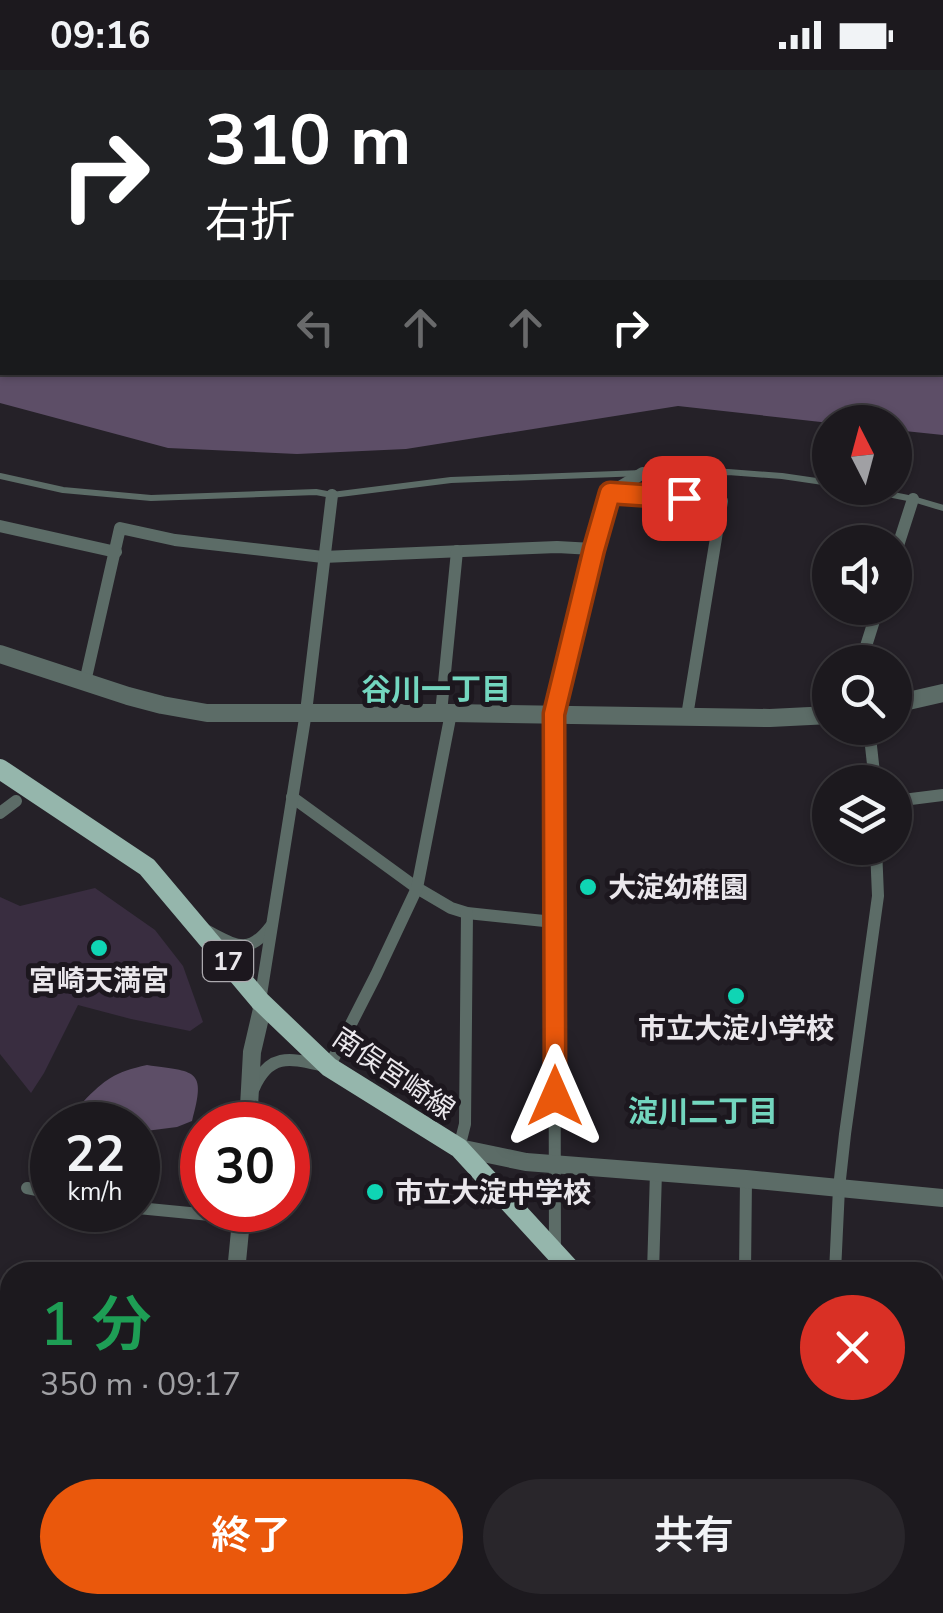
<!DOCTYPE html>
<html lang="ja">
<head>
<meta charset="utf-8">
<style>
  :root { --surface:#1c191e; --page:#29262b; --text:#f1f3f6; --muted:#a0a0a4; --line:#3a383c; --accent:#ea580c }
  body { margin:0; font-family:"Nunito Sans","Noto Sans JP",sans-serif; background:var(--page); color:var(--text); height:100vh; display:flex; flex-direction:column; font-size:38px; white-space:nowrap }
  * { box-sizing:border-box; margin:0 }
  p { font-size:32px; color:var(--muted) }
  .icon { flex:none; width:55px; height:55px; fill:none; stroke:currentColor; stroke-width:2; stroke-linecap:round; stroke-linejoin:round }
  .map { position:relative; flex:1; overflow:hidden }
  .drawer { position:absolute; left:0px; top:1192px; width:945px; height:352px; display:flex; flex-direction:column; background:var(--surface); border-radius:30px 30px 0 0; box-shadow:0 2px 8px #0004,0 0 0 2px var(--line) }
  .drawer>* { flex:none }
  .top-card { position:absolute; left:0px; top:0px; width:945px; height:305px; box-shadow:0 2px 8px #0004,0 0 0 2px var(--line); background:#202124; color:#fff; overflow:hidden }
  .needle { width:65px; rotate:354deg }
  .fabs { position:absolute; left:812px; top:335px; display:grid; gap:20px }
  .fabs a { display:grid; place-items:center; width:100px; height:100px; border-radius:50%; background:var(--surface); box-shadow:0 2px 8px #0004,0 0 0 2px var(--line); font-size:50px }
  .speed { position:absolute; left:30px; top:1032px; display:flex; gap:20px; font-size:50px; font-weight:700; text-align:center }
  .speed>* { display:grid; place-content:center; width:130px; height:130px; border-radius:50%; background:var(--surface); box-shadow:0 2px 8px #0004,0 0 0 2px var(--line); line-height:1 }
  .speed small { font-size:25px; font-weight:400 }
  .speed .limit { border:15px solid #d22; background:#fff; color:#111 }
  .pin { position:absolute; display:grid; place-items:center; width:85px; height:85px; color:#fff; margin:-42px; border-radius:20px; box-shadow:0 5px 15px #0006 }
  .me { position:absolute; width:110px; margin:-55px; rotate:0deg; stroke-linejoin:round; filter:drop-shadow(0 0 8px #0008) }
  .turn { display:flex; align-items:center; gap:35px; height:210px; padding:0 40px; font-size:45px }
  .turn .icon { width:130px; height:130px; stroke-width:2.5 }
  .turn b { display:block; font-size:70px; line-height:85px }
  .lanes { display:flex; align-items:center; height:95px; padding:0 40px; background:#0003; justify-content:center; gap:50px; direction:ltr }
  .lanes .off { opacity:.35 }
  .round { display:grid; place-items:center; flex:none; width:105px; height:105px; border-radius:52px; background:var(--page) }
  .head { display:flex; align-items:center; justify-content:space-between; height:170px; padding:0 40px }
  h1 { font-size:60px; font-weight:600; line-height:75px; color:#1e9e55 }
  .primary-button { display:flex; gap:20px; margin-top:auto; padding:20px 40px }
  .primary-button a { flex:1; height:115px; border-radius:60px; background:var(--accent); color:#fff; font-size:40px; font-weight:600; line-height:115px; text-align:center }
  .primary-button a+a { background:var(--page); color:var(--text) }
  .status { display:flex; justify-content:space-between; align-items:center; height:70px; padding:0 50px; background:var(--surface); direction:ltr }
  .status svg { height:28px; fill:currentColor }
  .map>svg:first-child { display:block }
</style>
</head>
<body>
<div class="status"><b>09:16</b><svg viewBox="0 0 49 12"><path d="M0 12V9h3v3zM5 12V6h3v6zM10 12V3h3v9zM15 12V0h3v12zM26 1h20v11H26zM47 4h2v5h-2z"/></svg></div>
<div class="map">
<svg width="943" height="1543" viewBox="0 0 943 1543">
  <rect width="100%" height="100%" fill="#252128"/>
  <!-- green -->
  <polygon fill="#392d40" points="95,818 155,860 183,896 203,952 190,961 131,949 78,935 44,1003 31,1023 0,984 0,827 20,836"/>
  <!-- water -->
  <g fill="#5d4e67" fill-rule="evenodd">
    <path d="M0 0H943V365L895 360V352L830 353 678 336 406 379 297 384 168 378 0 333ZM2 2H942V302H2Z"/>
    <path d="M147 995C195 1002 207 998 192 1051L177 1057 138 1062V1055H87L83 1032C105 1009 115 1002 147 995Z"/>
  </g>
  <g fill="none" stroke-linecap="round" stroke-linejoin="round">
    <!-- service -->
    <g stroke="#5c6c67" stroke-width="6">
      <polyline points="0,406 63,420 151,428 316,422 332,425 451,410 643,403 728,402 782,406 830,413"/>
      <polyline points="858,418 913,429 943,438"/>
    </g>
    <!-- minor -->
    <g stroke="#5c6c67" stroke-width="12">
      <polyline points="613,423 722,431 687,646"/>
      <polyline points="0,456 116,482"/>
      <polyline points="895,485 913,429"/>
      <polyline points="861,592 878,538"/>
      <polyline points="85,612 120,458 175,470 323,487 557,477 593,479"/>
      <polyline points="441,643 457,481"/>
      <polyline points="869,658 875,712"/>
      <polyline points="292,727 417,818 451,838 467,843 554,852"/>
      <polyline points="895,731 943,725"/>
      <polyline points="0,743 16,731"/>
      <path d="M203 859C234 874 247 888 271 856"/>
      <polyline points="260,931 306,642 332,425"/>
      <path d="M254 1018C271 979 295 990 329 997L376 905 417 818 451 643"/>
      <polyline points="459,1078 465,1054 467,843"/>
      <polyline points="27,1118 52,1123"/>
      <polyline points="138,1138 241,1148"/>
      <polyline points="555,1202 554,644 593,479 610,423 643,403"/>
      <polyline points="653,1202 656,1102"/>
      <polyline points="745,1202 746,1109"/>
      <polyline points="835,1202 839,1118 845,1064 878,826 876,778"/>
      <polyline points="363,1535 364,1543"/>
      <polyline points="460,1535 460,1543"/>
      <polyline points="556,1535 556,1543"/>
      <polyline points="648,1535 649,1543"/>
      <polyline points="737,1543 737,1535"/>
      <polyline points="819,1543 820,1535"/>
    </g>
    <!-- tertiary -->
    <g stroke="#5c6c67" stroke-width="18">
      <polyline points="0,584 128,626 162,635 207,643 451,643 770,648 830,645"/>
      <polyline points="895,634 943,623"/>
      <polyline points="248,1055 252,982 262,939 260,931"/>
      <polyline points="459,1078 526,1092 746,1109 943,1128"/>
      <polyline points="236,1202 242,1140"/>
      <polyline points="0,1389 10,1388"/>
      <polyline points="261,1535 261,1543"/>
      <polyline points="883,1535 890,1543"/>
    </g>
    <!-- primary -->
    <g stroke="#95b6ac" stroke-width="20">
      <polyline points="0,699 147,797 260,931 329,997 459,1078 573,1202"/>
      <polyline points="935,1388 943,1388"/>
    </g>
  </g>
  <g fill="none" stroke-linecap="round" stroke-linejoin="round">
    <!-- route casing -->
    <g stroke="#983908" stroke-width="25">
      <polyline id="route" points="555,1026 554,644 594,479 610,423 684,428"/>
    </g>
    <!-- route -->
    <use href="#route" stroke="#ea580c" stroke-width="18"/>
  </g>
  <!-- markers -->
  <g fill="#0fd5b4" stroke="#1c171e" stroke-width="4">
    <circle cx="588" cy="817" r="10"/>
    <circle cx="99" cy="878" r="10"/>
    <circle cx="736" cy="926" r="10"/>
    <circle cx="375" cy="1122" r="10"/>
  </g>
  <g text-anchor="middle" stroke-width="10" stroke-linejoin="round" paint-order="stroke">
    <!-- shield labels -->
    <rect fill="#1c171e" stroke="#aca9ae" stroke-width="2.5" x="203" y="871" width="50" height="40" rx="8"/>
    <g font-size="25" font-weight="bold" fill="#eae7ec">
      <text x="228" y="900">17</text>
    </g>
    <!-- poi labels -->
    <g font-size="28" font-weight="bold" fill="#eae7ec" stroke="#1c171e" text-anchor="start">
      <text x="608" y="827">大淀幼稚園</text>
      <text x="99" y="920" text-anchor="middle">宮崎天満宮</text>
      <text x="736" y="968" text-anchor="middle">市立大淀小学校</text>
      <text x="395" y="1132">市立大淀中学校</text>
    </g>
    <!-- street labels -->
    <g font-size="28" fill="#eae7ec" stroke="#1c171e">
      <text transform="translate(394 1003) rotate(34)" y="10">南俣宮崎線</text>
    </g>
    <!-- neighbourhood labels -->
    <g font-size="30" font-weight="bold" fill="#73d6bf" stroke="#1c171e">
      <text x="436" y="630">谷川一丁目</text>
      <text x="703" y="1052">淀川二丁目</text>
    </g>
  </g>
</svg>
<div class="fabs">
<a><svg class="needle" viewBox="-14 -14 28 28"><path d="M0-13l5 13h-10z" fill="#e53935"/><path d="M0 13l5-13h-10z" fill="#a0a0a4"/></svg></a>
<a><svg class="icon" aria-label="sound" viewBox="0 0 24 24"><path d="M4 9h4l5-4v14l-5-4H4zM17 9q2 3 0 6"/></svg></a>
<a><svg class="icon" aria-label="search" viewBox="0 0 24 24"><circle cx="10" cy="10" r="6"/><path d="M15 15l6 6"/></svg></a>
<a><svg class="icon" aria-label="layers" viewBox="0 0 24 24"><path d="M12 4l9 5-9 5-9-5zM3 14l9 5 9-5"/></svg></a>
</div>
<div class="speed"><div>22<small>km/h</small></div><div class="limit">30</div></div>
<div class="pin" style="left:684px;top:428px;background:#d93025"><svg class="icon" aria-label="arrive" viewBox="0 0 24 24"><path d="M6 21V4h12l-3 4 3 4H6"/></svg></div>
<svg class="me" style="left:555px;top:1026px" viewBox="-20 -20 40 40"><path d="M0-17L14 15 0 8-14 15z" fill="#ea580c" stroke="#fff" stroke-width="4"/></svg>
<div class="top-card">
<div class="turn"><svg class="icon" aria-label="right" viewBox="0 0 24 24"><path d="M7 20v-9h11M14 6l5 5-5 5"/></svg><div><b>310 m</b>右折</div></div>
<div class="lanes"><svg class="icon off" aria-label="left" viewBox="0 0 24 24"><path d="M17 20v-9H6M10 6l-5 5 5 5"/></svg><svg class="icon off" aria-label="ahead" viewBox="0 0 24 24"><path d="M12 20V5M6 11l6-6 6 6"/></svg><svg class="icon off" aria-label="ahead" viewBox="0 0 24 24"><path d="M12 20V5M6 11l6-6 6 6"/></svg><svg class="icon" aria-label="right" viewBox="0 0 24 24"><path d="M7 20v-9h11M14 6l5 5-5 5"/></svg></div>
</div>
<section class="drawer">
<div class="head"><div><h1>1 分</h1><p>350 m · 09:17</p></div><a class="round" style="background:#d93025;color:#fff"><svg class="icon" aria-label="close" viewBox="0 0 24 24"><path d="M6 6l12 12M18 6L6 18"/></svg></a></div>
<div class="primary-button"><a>終了</a><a>共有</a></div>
</section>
</div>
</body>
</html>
